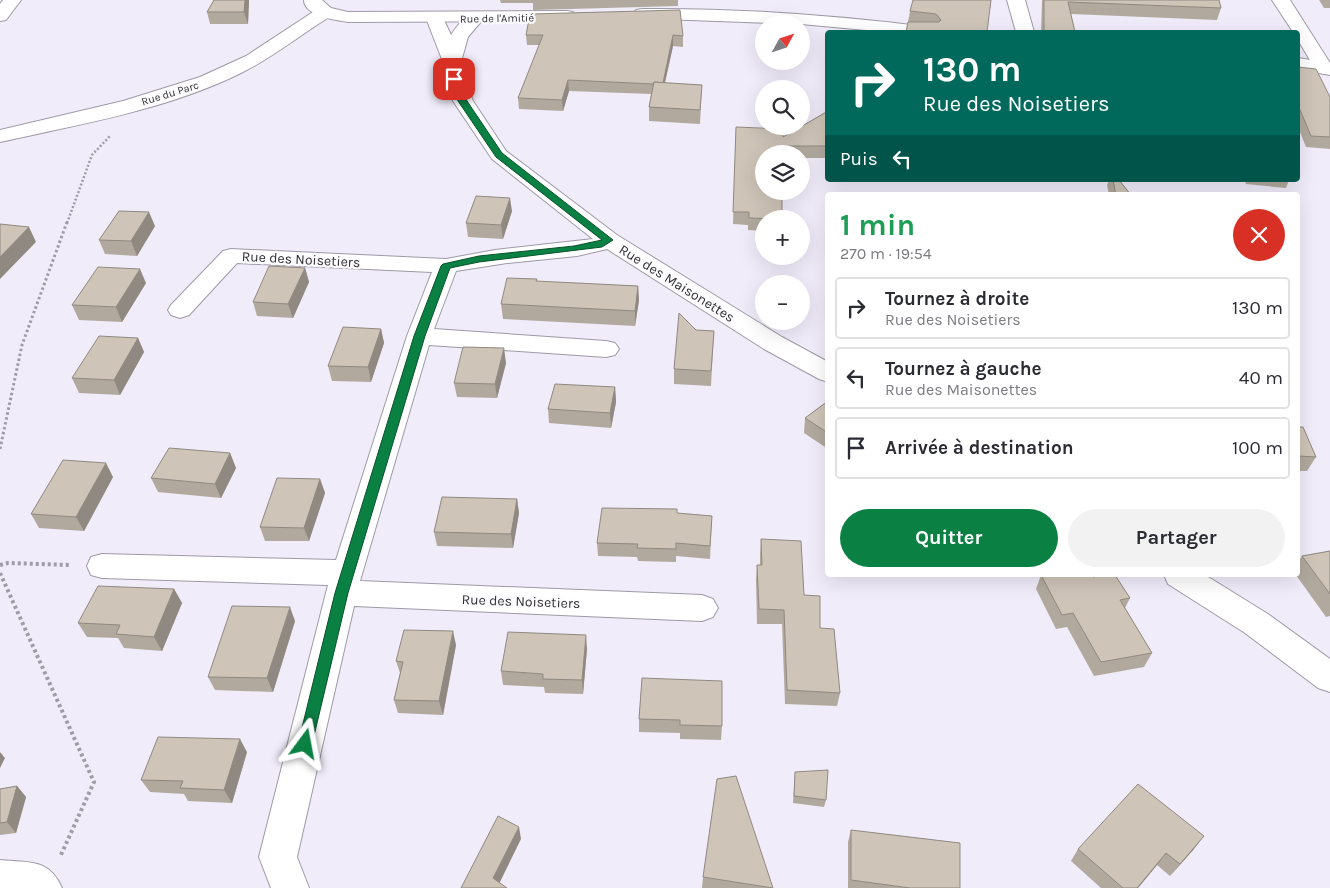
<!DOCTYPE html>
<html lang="fr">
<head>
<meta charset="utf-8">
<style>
  :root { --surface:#fff; --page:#f2f2f3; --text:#2b2b33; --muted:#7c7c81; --line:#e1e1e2; --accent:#0b8043 }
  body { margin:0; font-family:Karla,sans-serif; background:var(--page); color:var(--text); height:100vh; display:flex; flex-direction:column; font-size:19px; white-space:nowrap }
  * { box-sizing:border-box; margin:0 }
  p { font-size:16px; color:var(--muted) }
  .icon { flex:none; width:28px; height:28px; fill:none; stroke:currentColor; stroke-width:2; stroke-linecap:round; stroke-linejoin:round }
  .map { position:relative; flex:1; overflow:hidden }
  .side { position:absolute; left:825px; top:192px; width:475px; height:385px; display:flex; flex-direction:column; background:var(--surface); border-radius:5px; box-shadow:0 5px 20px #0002 }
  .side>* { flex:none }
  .banner { position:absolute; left:825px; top:30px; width:475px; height:152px; border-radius:5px; box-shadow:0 5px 20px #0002; background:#00695c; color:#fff; overflow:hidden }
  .needle { width:32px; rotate:50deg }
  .controls { position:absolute; left:755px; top:15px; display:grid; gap:10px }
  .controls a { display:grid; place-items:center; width:55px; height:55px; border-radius:50%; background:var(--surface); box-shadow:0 5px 20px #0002; font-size:25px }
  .pin { position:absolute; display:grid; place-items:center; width:42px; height:42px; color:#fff; margin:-21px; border-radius:10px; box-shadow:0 2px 8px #0006 }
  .me { position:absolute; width:55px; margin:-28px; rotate:13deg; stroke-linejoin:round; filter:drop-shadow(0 0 4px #0008) }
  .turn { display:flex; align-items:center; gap:18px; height:105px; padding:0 15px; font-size:22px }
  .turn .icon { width:65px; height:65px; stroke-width:2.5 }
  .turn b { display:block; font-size:35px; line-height:42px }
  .then { display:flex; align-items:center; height:48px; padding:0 15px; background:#0003; gap:10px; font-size:19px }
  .round { display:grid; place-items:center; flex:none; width:52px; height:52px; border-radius:26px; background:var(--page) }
  .overview { display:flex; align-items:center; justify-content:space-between; height:85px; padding:0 15px }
  h1 { font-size:30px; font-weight:700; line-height:38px; color:#1e9e55 }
  .action { display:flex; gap:10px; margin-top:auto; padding:10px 15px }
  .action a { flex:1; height:58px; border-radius:30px; background:var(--accent); color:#fff; font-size:20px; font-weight:700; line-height:58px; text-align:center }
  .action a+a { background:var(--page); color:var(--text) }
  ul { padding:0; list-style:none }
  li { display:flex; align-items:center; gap:15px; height:62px; margin:0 10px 8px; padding:0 5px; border:2px solid var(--line); border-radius:5px }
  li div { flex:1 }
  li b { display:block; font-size:19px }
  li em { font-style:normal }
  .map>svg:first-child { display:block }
</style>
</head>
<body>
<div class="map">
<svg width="1330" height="888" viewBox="0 0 1330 888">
  <rect width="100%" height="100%" fill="#f1ecfa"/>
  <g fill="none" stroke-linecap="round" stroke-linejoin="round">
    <!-- minor casing -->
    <g stroke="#9e99a7" stroke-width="2">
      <g id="minor">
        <polygon points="3,0 21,0 6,20 0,21 0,4"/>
        <polygon points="1007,0 1025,0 1034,32 1016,32"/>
        <polygon points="1272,0 1290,0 1330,63 1330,72 1324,74 1317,72 1298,40 1298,32 1293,32"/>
        <path d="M325 7 331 8 334 12 331 16C301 34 274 57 241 73 166 110 81 124 0 142V130L123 101 200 77 246 56 313 12Z"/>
        <path d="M435 13 441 14 451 35C458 25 467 11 481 14L484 18 468 37 461 62 464 79 473 101 506 151 617 235 782 337 828 362V382L819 379 764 349 607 249 577 256 507 263 456 271 434 329 606 341 615 343 619 349 615 355 606 357 429 345 360 581 702 595 713 599 718 608 713 617 702 621 354 606 297 857 309 888H271L259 857 328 585 102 578 91 575 87 566 91 557 102 554 336 560 407 336 432 272 237 263 189 315 180 318 171 315 168 310 171 305 223 251 231 249 446 259 495 250 593 239 492 159 453 101 444 79 443 62 426 18 429 14Z"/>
        <polygon points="1164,575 1205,575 1268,614 1330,659 1330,692 1318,688 1245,633 1168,584"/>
        <path d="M0 860C29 863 49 858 62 888H0Z"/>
      </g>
    </g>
    <!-- tertiary casing -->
    <g stroke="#9e99a7" stroke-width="2">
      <g id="tertiary">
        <path d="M304 0H322L331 8 348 12 567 11 573 12 576 16 573 20 567 21 348 22C336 20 304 16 304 0Z"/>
        <path d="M642 9C738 8 833 15 928 27L934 28 937 32H888L801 24 636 18 633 14 636 10Z"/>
        <polygon points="1298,58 1330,63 1330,75 1298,69"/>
      </g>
    </g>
    <!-- path-far2 -->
    <polyline stroke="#a09ca6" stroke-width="2.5" stroke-dasharray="2 2" stroke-linecap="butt" points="67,223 92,155 110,136"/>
    <!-- path-far1 -->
    <polyline stroke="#a09ca6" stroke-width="3" stroke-dasharray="2.5 2.5" stroke-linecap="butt" points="0,449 22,345 67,222"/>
    <!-- path -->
    <g stroke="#a09ca6" stroke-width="4" stroke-dasharray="3 3" stroke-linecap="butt">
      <polyline points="0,565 8,563 71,565"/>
      <polyline points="0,573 94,782 60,857"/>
    </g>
    <!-- minor -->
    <use href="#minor" fill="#fff" fill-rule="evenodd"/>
    <!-- tertiary -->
    <use href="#tertiary" fill="#fff" fill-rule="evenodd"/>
  </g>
  <!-- wall -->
  <g fill="#b1a99e">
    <polygon points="214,0 249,0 248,24 210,24 207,12"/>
    <polygon points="500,0 678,0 678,6 533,10 533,3 501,3"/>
    <polygon points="913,0 987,32 908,22 910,11"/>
    <polygon points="1042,0 1219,0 1221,8 1217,20 1071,14 1075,32 1041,32"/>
    <polygon points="1319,0 1330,0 1330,8 1324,8"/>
    <polygon points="530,14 683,36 683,47 673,46 665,83 702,85 700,124 649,121 649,107 651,94 569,91 563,111 519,109 518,98 539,45 527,45 526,35"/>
    <polygon points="1298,67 1330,97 1330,149 1306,147 1298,127"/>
    <polygon points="828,111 828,158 801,158 801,154 764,154 764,231 748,230 748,225 733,224 736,127 783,137"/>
    <polygon points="1109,180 1119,180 1131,195 1109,195 1107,185"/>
    <polygon points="1245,180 1289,180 1286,188 1246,184"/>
    <polygon points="512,211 503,239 468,237 466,223"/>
    <polygon points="155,226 137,256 105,254 99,240"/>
    <polygon points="305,268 309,282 293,318 257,316 253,302"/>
    <polygon points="537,279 537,282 638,286 639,300 635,326 503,319 501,304"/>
    <polygon points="146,283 122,322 79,320 72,305"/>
    <polygon points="381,329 384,343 371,382 332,381 328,366"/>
    <polygon points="696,330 714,331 711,386 674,384 674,369"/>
    <polygon points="138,338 144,352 120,395 79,393 72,378"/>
    <polygon points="506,363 497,398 457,397 454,383"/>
    <polygon points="615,387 616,402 611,428 549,423 548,409"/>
    <polygon points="828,401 828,449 804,433 805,418"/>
    <polygon points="1298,427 1316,457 1307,471 1298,471"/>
    <polygon points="230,453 236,468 221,498 158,492 151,478"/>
    <polygon points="113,477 84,531 39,528 31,514"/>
    <polygon points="320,479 325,493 309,541 265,541 260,527"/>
    <polygon points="517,499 519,513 513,548 437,546 434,532"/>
    <polygon points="677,513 712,516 710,559 676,556 676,562 638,561 637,557 598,556 597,543"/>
    <polygon points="761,539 804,595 820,628 840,693 837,706 785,704 782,624 757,624 756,579 757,565 760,565 760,554"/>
    <polygon points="1330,551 1330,616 1326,617 1296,575 1298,575 1298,562 1302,556"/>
    <polygon points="1041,575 1092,575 1093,577 1130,598 1125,608 1152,653 1144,667 1094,676 1067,627 1056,629 1036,589"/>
    <polygon points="174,589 182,603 162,651 124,648 118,638 87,637 78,623"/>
    <polygon points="295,621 273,692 215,690 208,677"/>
    <polygon points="456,645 443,715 398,713 394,700 400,673 396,661"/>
    <polygon points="587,649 583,694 545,693 544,687 503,685 501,671"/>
    <polygon points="642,678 722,726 721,740 680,739 680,733 639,732 639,719"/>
    <polygon points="247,752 232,803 188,801 184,794 150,792 141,780"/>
    <polygon points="795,772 826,800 824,807 793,803"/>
    <polygon points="17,786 26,797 16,833 0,835 0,789"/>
    <polygon points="851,830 960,888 848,888 848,842"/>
    <polygon points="1078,849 1194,849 1170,876 1157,865 1138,888 1101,888 1071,861"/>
    <polygon points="703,877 773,888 702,888"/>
  </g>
  <!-- shaded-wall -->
  <g fill="#908981">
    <polygon points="245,0 249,0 248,24 244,12"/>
    <polygon points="673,35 673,46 662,95 662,84"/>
    <polygon points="568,80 569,91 563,111 562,100"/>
    <polygon points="510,198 512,211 503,239 501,225"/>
    <polygon points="149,212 155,226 137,256 131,241"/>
    <polygon points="29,227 36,242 0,279 0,257"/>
    <polygon points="305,268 309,282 293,318 288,304"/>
    <polygon points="140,269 146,283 122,322 116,307"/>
    <polygon points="638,286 639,300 635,326 635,311"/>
    <polygon points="381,329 384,343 371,382 368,367"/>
    <polygon points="138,338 144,352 120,395 114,380"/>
    <polygon points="504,348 506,363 497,398 495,384"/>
    <polygon points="615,387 616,402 611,428 610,413"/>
    <polygon points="230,453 236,468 221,498 215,484"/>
    <polygon points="106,463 113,477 84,531 76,517"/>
    <polygon points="320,479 325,493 309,541 304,528"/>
    <polygon points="517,499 519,513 513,548 511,534"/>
    <polygon points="174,589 182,603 162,651 154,637"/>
    <polygon points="290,607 295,621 273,692 267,678"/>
    <polygon points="453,631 456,645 443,715 439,701"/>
    <polygon points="586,635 587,649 583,694 582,680"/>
    <polygon points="240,739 247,752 232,803 224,790"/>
    <polygon points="0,752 5,758 0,768"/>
    <polygon points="17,786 26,797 16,833 7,822"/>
    <polygon points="519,827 521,839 497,888 493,878"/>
    <polygon points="1204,836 1194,849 1170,876 1180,864"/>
    <polygon points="1166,853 1157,865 1138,888 1137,888"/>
  </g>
  <!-- building -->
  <g fill="#cec4b8" stroke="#908981">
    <polygon points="214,0 245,0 244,12 207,12"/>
    <polygon points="913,0 991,0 987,32 906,32 908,22 939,22 941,20 936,14 910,11"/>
    <polygon points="1044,0 1219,0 1221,8 1068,2 1075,32 1044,32"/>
    <polygon points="680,10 683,36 673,35 663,83 654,82 654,84 568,80 562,100 518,98 543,35 526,35 530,14"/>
    <polygon points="1298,67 1316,69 1330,97 1330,137 1311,136 1298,105"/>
    <polygon points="654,82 702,85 700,110 649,107"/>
    <polygon points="828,111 828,146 782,146 782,154 764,154 764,191 782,191 782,219 749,218 749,212 733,212 736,127 783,129 783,137"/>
    <polygon points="1113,180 1119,180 1131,195 1116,195"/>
    <polygon points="476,196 510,198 501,225 466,223"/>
    <polygon points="119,211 149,212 131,241 99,240"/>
    <polygon points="0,224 29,227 0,257"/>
    <polygon points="269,266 305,268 288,304 253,302"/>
    <polygon points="98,267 140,269 116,307 72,305"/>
    <polygon points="507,278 537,279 536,281 638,286 635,311 501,304"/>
    <polygon points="679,313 696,330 714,331 711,371 674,369"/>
    <polygon points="343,327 381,329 368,367 328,366"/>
    <polygon points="99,336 138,338 114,380 72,378"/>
    <polygon points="463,347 504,348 495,384 454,383"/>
    <polygon points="555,384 615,387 610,413 548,409"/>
    <polygon points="828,401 828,433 805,418"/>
    <polygon points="1298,427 1303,427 1316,457 1298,456"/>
    <polygon points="169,448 230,453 215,484 151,478"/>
    <polygon points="63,460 106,463 76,517 31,514"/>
    <polygon points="277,478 320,479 304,528 260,527"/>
    <polygon points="442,497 517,499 511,534 434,532"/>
    <polygon points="602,508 677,509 677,513 712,516 710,546 676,543 676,549 637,548 638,544 597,543"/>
    <polygon points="761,539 801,541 804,595 820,596 820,628 834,629 840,693 787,690 784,610 759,609 757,565 762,565"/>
    <polygon points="1330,551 1330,594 1302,556"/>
    <polygon points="1041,575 1092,575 1093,577 1103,575 1115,575 1130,598 1120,600 1152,653 1101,662 1073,613 1062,615"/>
    <polygon points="98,586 174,589 154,637 116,634 120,625 78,623"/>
    <polygon points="232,606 290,607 267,678 208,677"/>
    <polygon points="404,630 453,631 439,701 394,700 403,662 396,661"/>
    <polygon points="508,632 586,635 582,680 543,679 543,674 501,671"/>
    <polygon points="642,678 722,681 722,726 680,725 680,720 639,719"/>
    <polygon points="158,737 240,739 224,790 180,788 183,781 141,780"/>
    <polygon points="828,770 826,800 794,796 795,772"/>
    <polygon points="736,776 773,888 703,877 717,779"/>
    <polygon points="1138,784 1204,836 1180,864 1166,853 1137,888 1123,888 1078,849"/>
    <polygon points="17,786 7,822 0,823 0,789"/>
    <polygon points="498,816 519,827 493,878 507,888 461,888"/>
    <polygon points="851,830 960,843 960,888 910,888 851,880"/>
  </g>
  <!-- route -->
  <polygon fill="#0b8043" stroke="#07532c" points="451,77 458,79 467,101 502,153 613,240 602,247 479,262 450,268 425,336 348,593 312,744 310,748 305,750 300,748 298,744 335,593 414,336 441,266 443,264 479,256 574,246 602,240 496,157 458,101 450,79"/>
  <g text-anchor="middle" stroke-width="4.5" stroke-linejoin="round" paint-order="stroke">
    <!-- far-street labels -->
    <g font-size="11" fill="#323035" stroke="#fcfbfe">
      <text transform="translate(497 18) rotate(-1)" y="4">Rue de l'Amitié</text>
      <text transform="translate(170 93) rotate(-17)" y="4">Rue du Parc</text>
    </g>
    <!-- street labels -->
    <g font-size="14" fill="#323035" stroke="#fcfbfe">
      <text transform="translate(301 259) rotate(3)" y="5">Rue des Noisetiers</text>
      <text transform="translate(677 283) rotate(32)" y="5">Rue des Maisonettes</text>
      <text transform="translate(521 601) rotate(2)" y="5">Rue des Noisetiers</text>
    </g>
  </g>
</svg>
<div class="controls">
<a><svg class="needle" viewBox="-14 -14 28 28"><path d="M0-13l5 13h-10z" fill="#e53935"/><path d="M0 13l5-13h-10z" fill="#7c7c81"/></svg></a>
<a><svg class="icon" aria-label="search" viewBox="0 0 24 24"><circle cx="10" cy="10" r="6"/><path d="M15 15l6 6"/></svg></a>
<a><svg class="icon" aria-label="layers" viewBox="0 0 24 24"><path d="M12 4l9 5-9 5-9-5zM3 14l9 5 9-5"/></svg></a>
<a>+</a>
<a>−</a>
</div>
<div class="pin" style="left:454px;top:79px;background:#d93025"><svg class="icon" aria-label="arrive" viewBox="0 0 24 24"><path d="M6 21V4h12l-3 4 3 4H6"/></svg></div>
<svg class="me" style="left:305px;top:744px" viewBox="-20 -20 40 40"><path d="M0-17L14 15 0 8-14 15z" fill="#0b8043" stroke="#fff" stroke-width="4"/></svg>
<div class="banner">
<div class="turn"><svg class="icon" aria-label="right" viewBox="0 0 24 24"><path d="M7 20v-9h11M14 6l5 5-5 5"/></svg><div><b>130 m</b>Rue des Noisetiers</div></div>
<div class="then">Puis<svg class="icon" aria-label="left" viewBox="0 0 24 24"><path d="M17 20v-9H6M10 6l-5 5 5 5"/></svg></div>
</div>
<section class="side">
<div class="overview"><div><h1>1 min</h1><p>270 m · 19:54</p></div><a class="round" style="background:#d93025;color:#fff"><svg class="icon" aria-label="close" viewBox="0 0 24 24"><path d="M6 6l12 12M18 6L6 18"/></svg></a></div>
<ul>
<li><svg class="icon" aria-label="right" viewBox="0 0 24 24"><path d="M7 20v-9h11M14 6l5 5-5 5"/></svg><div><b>Tournez à droite</b><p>Rue des Noisetiers</p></div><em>130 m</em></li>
<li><svg class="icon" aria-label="left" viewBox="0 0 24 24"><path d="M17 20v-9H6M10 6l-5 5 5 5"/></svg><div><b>Tournez à gauche</b><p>Rue des Maisonettes</p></div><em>40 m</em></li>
<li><svg class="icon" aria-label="arrive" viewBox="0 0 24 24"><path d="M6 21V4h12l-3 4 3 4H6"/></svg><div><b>Arrivée à destination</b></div><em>100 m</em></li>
</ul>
<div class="action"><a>Quitter</a><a>Partager</a></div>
</section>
</div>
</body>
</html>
